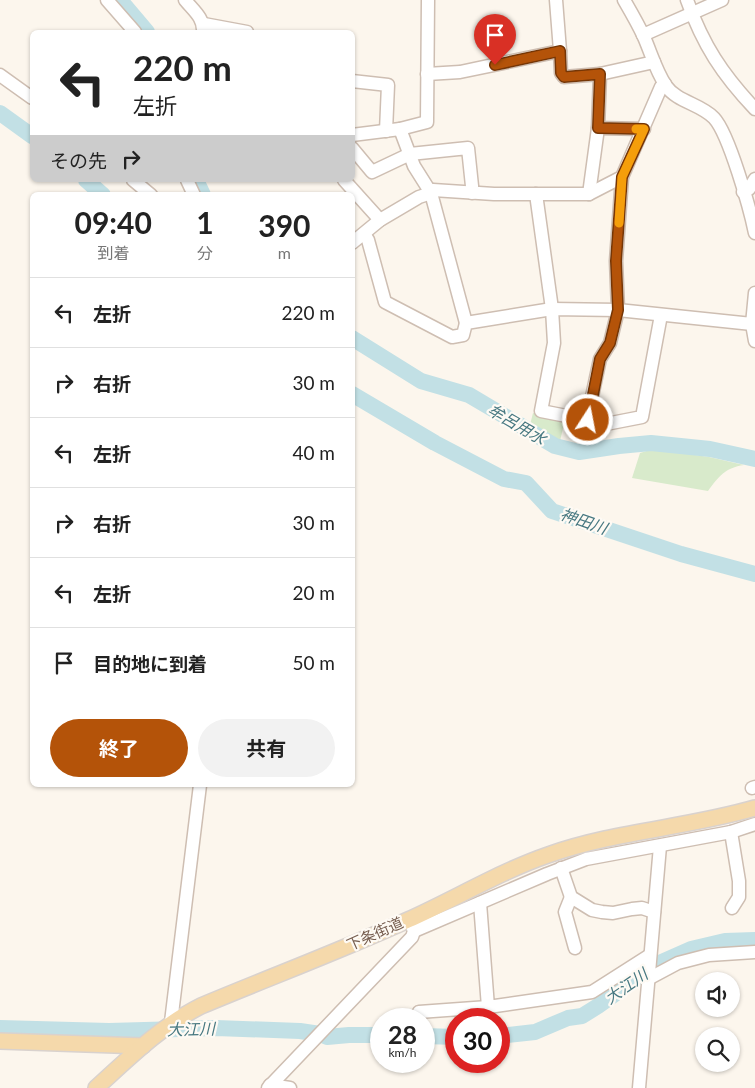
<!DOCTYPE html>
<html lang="ja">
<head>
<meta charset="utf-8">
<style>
  :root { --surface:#fff; --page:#f2f2f2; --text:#222; --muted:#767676; --line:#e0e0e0; --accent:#b45309 }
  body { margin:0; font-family:Lato,"Noto Sans JP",sans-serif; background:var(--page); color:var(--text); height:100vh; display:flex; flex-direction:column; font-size:19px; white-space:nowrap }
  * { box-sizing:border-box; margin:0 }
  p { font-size:16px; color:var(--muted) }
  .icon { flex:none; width:28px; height:28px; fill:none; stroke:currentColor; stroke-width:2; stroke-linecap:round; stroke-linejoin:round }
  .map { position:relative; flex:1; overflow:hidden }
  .details { position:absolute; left:30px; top:192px; width:325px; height:595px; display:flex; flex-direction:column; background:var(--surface); border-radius:8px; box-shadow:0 1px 4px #0004 }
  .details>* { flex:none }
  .banner { position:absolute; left:30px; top:30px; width:325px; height:152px; border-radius:8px; box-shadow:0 1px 4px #0004; background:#fff; color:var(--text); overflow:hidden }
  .tools { position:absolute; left:695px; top:972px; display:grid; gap:10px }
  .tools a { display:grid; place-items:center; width:45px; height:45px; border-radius:50%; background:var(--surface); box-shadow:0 1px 4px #0004; font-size:25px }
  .speed { position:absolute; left:370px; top:1008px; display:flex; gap:10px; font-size:25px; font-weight:700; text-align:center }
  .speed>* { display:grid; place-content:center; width:65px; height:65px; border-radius:50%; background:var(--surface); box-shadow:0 1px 4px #0004; line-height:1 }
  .speed small { font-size:12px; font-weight:400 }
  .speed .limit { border:8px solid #d22; background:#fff; color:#111 }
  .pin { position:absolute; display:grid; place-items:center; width:42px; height:42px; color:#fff; margin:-51px -21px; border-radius:50% 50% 50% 0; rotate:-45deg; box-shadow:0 0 5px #0007 }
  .pin .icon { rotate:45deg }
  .me { position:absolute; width:55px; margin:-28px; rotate:11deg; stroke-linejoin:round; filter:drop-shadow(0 0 4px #0008) }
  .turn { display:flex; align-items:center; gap:18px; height:105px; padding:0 20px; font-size:22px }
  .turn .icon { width:65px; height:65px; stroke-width:2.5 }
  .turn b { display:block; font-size:35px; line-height:42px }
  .then { display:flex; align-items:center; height:48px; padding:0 20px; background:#0003; gap:10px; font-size:19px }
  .eta { display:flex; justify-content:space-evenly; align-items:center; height:85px; text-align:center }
  .eta b { font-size:30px; font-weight:700; line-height:35px }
  .cta { display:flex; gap:10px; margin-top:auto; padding:10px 20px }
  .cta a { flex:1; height:58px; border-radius:30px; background:var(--accent); color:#fff; font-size:20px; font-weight:700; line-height:58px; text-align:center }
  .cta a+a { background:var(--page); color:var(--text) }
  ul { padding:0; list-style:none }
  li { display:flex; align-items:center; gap:15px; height:70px; padding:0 20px; border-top:1px solid var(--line) }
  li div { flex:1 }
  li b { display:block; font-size:19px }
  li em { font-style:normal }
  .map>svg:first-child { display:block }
</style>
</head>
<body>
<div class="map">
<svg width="755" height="1088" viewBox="0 0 755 1088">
  <rect width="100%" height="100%" fill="#fcf6ed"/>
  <!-- green -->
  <g fill="#d8eacb">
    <polygon points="533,413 565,420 560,441 554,440 530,425"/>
    <path d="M653 449 709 457 744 465C725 468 719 476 708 491L632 478 640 453Z"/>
  </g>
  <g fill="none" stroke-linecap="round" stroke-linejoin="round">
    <!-- river -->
    <g stroke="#c2e0e5" stroke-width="16">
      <polyline points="120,0 147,32"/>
      <polyline points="0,113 32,136"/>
      <polyline points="86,180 103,195"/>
      <polyline points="196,180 203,195"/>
      <polyline points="352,338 421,381 469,395 555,446 579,452 619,446 651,443 710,449 755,459"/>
      <polyline points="352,394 435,443 504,479 526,483 552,511 681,554 755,574"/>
      <polyline points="0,1028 109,1031 216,1028 300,1031 320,1034 327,1037 349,1035 381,1035"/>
      <polyline points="424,1036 456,1037"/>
      <polyline points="499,1036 535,1032 568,1018 582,1016 598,1006 657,964 691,949 725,941 755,940"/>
    </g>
    <!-- minor casing -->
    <g stroke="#cebeb2" stroke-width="15">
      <g id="minor">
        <polyline points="107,0 135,32"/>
        <path d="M185 0C194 11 204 18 203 32"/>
        <polyline points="556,0 560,51"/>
        <path d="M624 0C631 12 638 24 644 37 651 53 656 71 666 86 677 102 701 104 714 118 729 134 750 209 755 233"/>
        <path d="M687 0C703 45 722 74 755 109"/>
        <polyline points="204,24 247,32"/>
        <polyline points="643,35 722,0"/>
        <polyline points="427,74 460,72 560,51 561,73 564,77 600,74 654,62"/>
        <polyline points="0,75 32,98"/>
        <polyline points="352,81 388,85 386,131"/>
        <polyline points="598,128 644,129"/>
        <polyline points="400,129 414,166 431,193 466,323"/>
        <polyline points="352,135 400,129 427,122 428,0"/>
        <polyline points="352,148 372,172 410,154 468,148 472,186 472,193"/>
        <polyline points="622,177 616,261 618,310 610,343 600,359 587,420 606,424 642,417 661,315"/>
        <polyline points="133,180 151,195"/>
        <polyline points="187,180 194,195"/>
        <polyline points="344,180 380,220"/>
        <polyline points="743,192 749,189 755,179"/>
        <polyline points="536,194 552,309 554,343 541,411 587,420"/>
        <polyline points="589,194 598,128 600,74"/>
        <polyline points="364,234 368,240 385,302 452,337 463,335 466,323 552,309 618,310 752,324 755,293"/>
        <polyline points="352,243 380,220 419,197 431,193 433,190 494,194 589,194 622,177 661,87 665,84"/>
        <polyline points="755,323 752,324 755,341"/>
        <polyline points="752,788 755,787"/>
        <polyline points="731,832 739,881 739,897 732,908"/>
        <polyline points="561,868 571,897 592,910 602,912 613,913 632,909 642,908 654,912"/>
        <polyline points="571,897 565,912 575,948"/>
        <polyline points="480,903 488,1007 592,992 650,955"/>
        <polyline points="414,931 547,874 586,859 731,832 755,824"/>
        <polyline points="648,979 678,963 709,955 755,952"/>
        <polyline points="419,1012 488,1007"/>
        <polyline points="171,1022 200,785"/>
        <polyline points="270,1085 290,1088"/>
        <polyline points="268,1088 412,937 414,931 411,924"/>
        <polyline points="639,1088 660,846"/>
      </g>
    </g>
    <!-- major casing -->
    <g stroke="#d9d2ce" stroke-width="18">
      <g id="major">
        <polyline points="0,1041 143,1046"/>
        <path d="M96 1088C129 1058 161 1026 201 1006 270 977 340 951 408 920 455 899 499 872 548 855 615 831 687 828 755 808"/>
      </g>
    </g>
    <!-- minor -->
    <use href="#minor" stroke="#fff" stroke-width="12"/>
    <!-- major -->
    <use href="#major" stroke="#f5d9ab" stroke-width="15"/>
  </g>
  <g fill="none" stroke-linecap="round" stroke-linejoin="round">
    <!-- route casing -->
    <g stroke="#753606" stroke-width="12">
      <polyline id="route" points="495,65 560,51 561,73 564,77 600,74 598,128 644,129 622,177 616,261 618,310 610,343 600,359 588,420"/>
    </g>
    <!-- route -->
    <use href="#route" stroke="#b45309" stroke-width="9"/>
    <!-- slow -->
    <polyline stroke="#f59e0b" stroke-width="9" points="619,223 622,177 644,129 636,129"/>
  </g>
  <g text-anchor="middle" stroke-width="4.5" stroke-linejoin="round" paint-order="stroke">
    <!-- street labels -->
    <g font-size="15" fill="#775e50" stroke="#fefaf4">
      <text transform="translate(375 934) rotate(-24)" y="5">下条街道</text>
    </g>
    <!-- water labels -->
    <g font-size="16" font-style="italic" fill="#477881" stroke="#fefaf4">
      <text transform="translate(517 424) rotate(30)" y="6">牟呂用水</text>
      <text transform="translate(584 521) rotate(19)" y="6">神田川</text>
      <text transform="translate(626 986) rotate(-35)" y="6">大江川</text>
      <text transform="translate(191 1029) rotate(-1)" y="6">大江川</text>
    </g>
  </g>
</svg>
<div class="tools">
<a><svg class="icon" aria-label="sound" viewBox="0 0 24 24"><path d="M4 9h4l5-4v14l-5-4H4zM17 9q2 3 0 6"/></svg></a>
<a><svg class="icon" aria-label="search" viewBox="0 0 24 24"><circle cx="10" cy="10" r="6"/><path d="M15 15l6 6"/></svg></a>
</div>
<div class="speed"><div>28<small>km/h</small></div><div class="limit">30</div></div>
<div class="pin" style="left:495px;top:65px;background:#d93025"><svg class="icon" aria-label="arrive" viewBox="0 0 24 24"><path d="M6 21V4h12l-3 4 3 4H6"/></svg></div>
<svg class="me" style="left:588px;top:420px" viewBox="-20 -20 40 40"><circle r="17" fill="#b45309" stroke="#fff" stroke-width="3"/><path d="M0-11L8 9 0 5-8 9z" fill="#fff"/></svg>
<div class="banner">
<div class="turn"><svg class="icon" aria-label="left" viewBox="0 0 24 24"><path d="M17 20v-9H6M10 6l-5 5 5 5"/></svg><div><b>220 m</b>左折</div></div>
<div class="then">その先<svg class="icon" aria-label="right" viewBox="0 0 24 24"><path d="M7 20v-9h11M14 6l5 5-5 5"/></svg></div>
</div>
<section class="details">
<div class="eta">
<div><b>09:40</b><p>到着</p></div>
<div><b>1</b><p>分</p></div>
<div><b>390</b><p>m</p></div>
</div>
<ul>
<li><svg class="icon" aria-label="left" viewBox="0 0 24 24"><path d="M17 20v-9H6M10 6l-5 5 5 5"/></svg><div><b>左折</b></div><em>220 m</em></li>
<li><svg class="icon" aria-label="right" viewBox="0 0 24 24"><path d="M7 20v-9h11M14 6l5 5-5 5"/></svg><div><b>右折</b></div><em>30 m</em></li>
<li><svg class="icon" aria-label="left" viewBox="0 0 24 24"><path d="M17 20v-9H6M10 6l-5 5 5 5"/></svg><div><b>左折</b></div><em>40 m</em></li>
<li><svg class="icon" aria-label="right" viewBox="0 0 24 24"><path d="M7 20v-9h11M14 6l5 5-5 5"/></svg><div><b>右折</b></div><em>30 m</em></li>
<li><svg class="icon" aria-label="left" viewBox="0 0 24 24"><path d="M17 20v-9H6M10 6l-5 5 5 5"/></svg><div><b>左折</b></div><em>20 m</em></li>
<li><svg class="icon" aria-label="arrive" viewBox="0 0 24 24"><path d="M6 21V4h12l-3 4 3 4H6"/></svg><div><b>目的地に到着</b></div><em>50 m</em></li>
</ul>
<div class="cta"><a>終了</a><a>共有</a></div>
</section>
</div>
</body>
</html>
